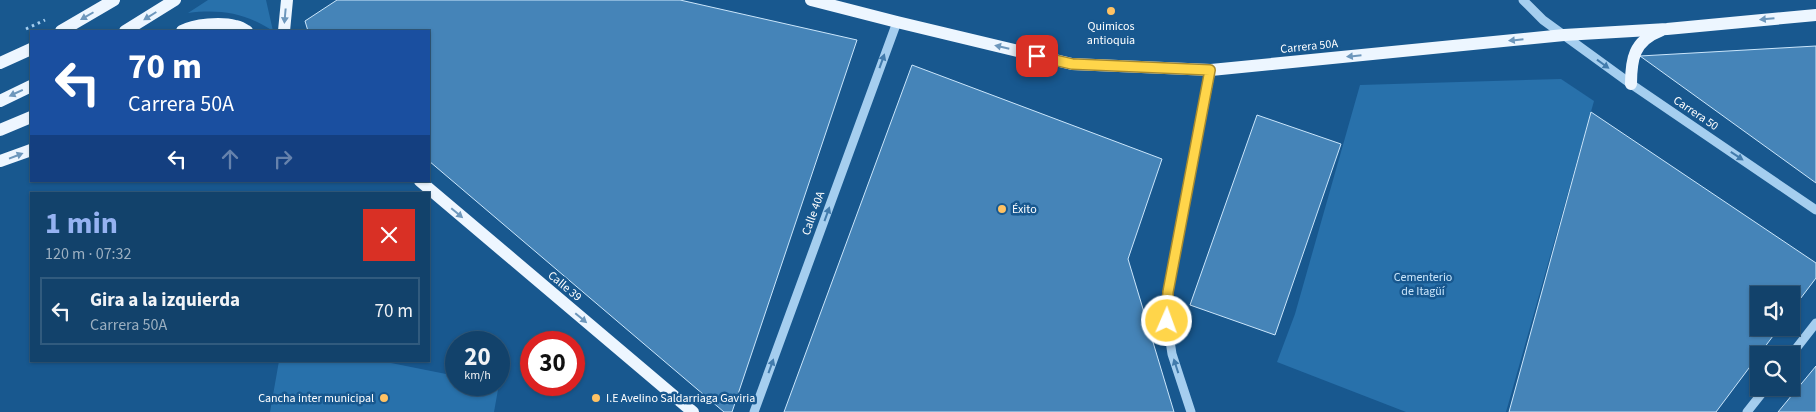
<!DOCTYPE html>
<html lang="es">
<head>
<meta charset="utf-8">
<style>
  :root { --surface:#12426b; --page:#1f4d73; --text:#f1f3f6; --muted:#9cb0c1; --line:#315b7e; --accent:#95b2f1 }
  body { margin:0; font-family:"Source Sans 3",sans-serif; background:var(--page); color:var(--text); height:100vh; display:flex; flex-direction:column; font-size:19px; white-space:nowrap }
  * { box-sizing:border-box; margin:0 }
  p { font-size:16px; color:var(--muted) }
  .icon { flex:none; width:28px; height:28px; fill:none; stroke:currentColor; stroke-width:2; stroke-linecap:round; stroke-linejoin:round }
  .map { position:relative; flex:1; overflow:hidden }
  .drawer { position:absolute; left:30px; top:192px; width:400px; height:170px; display:flex; flex-direction:column; background:var(--surface); border-radius:0px; box-shadow:0 1px 4px #0004,0 0 0 1px var(--line) }
  .drawer>* { flex:none }
  .top-card { position:absolute; left:30px; top:30px; width:400px; height:152px; border-radius:0px; box-shadow:0 1px 4px #0004,0 0 0 1px var(--line); background:#1a4fa0; color:#fff; overflow:hidden }
  .fabs { position:absolute; left:1750px; top:286px; display:grid; gap:10px }
  .fabs a { display:grid; place-items:center; width:50px; height:50px; border-radius:0px; background:var(--surface); box-shadow:0 1px 4px #0004,0 0 0 1px var(--line); font-size:25px }
  .speed { position:absolute; left:445px; top:331px; display:flex; gap:10px; font-size:25px; font-weight:700; text-align:center }
  .speed>* { display:grid; place-content:center; width:65px; height:65px; border-radius:50%; background:var(--surface); box-shadow:0 1px 4px #0004,0 0 0 1px var(--line); line-height:1 }
  .speed small { font-size:12px; font-weight:400 }
  .speed .limit { border:8px solid #d22; background:#fff; color:#111 }
  .pin { position:absolute; display:grid; place-items:center; width:42px; height:42px; color:#fff; margin:-21px; border-radius:10px; box-shadow:0 2px 8px #0006 }
  .me { position:absolute; width:55px; margin:-28px; rotate:2deg; stroke-linejoin:round; filter:drop-shadow(0 0 4px #0008) }
  .turn { display:flex; align-items:center; gap:18px; height:105px; padding:0 15px; font-size:22px }
  .turn .icon { width:65px; height:65px; stroke-width:2.5 }
  .turn b { display:block; font-size:35px; line-height:42px }
  .lanes { display:flex; align-items:center; height:48px; padding:0 15px; background:#0003; justify-content:center; gap:25px; direction:ltr }
  .lanes .off { opacity:.35 }
  .round { display:grid; place-items:center; flex:none; width:52px; height:52px; border-radius:0px; background:var(--page) }
  .summary { display:flex; align-items:center; justify-content:space-between; height:85px; padding:0 15px }
  h1 { font-size:30px; font-weight:700; line-height:38px; color:var(--accent) }
  ul { padding:0; list-style:none }
  li { display:flex; align-items:center; gap:15px; height:68px; margin:0 10px 8px; padding:0 5px; border:2px solid var(--line); border-radius:0px }
  li div { flex:1 }
  li b { display:block; font-size:19px }
  li em { font-style:normal }
  .map>svg:first-child { display:block }
</style>
</head>
<body>
<div class="map">
<svg width="1816" height="412" viewBox="0 0 1816 412">
  <rect width="100%" height="100%" fill="#18588f"/>
  <!-- green -->
  <g fill="#2871ab">
    <path d="M208 0H266L273 31C246 13 220 9 188 13Z"/>
    <polygon points="1561,79 1594,101 1506,412 1406,412 1277,362 1295,314 1360,85"/>
    <polygon points="279,361 381,361 456,376 456,385 499,384 494,412 270,412"/>
  </g>
  <!-- building -->
  <g fill="#4584b8" stroke="#cbe6fb">
    <polygon points="337,0 680,0 857,40 732,412 724,412 429,161 429,31 308,31 305,21"/>
    <polygon points="1816,46 1816,183 1640,56"/>
    <polygon points="912,65 1162,159 1128,259 1174,412 784,412"/>
    <polygon points="1591,112 1816,263 1816,278 1791,311 1791,295 1759,295 1759,328 1779,328 1716,412 1509,412"/>
    <polygon points="1257,115 1341,144 1275,335 1190,305"/>
    <polygon points="1816,366 1816,412 1778,412"/>
  </g>
  <g fill="none" stroke-linecap="round" stroke-linejoin="round">
    <!-- path -->
    <polyline stroke="#a5ceef" stroke-width="3" stroke-dasharray="2.5 4" stroke-linecap="butt" points="26,29 45,20"/>
    <!-- minor -->
    <g stroke="#a5ceef" stroke-width="9">
      <polyline points="1523,0 1543,20 1631,84 1816,210"/>
      <polyline points="1791,355 1816,323"/>
      <polyline points="754,412 897,22"/>
      <polyline points="1191,412 1172,354 1167,321 1168,292 1211,70"/>
      <polyline points="1747,412 1766,388"/>
    </g>
    <!-- major -->
    <g stroke="#edf6ff" stroke-width="12">
      <polyline points="811,0 897,22 1072,64 1211,70 1564,35 1667,29 1816,15"/>
      <polyline points="61,31 114,0"/>
      <polyline points="125,31 175,0"/>
      <path d="M182 31C194 24 222 22 235 26 239 26 243 29 247 31"/>
      <polyline points="284,31 287,0"/>
      <polyline points="0,63 31,49"/>
      <path d="M1631 84C1631 59 1634 41 1660 31"/>
      <polyline points="0,101 31,86"/>
      <polyline points="0,130 31,117"/>
      <polyline points="0,161 31,150"/>
      <polyline points="420,181 693,412"/>
    </g>
  </g>
  <!-- one-way arrows -->
  <defs><path id="oneway-solid" d="M-6-.8H1V-3.2L6.5 0L1 3.2V.8H-6Z" transform="scale(1.25)"/></defs>
  <g fill="#6d97bc">
    <use href="#oneway-solid" transform="translate(87 16) rotate(150)"/>
    <use href="#oneway-solid" transform="translate(150 16) rotate(148)"/>
    <use href="#oneway-solid" transform="translate(285 16) rotate(95)"/>
    <use href="#oneway-solid" transform="translate(1767 19) rotate(175)"/>
    <use href="#oneway-solid" transform="translate(1516 40) rotate(174)"/>
    <use href="#oneway-solid" transform="translate(1002 47) rotate(-167)"/>
    <use href="#oneway-solid" transform="translate(1354 56) rotate(174)"/>
    <use href="#oneway-solid" transform="translate(16 93) rotate(155)"/>
    <use href="#oneway-solid" transform="translate(16 156) rotate(-21)"/>
    <use href="#oneway-solid" transform="translate(457 213) rotate(40)"/>
    <use href="#oneway-solid" transform="translate(581 318) rotate(40)"/>
  </g>
  <g fill="#427bac">
    <use href="#oneway-solid" transform="translate(882 61) rotate(-70)"/>
    <use href="#oneway-solid" transform="translate(1603 64) rotate(36)"/>
    <use href="#oneway-solid" transform="translate(1737 156) rotate(34)"/>
    <use href="#oneway-solid" transform="translate(827 214) rotate(-70)"/>
    <use href="#oneway-solid" transform="translate(771 366) rotate(-70)"/>
    <use href="#oneway-solid" transform="translate(1176 366) rotate(-108)"/>
  </g>
  <g fill="none" stroke-linecap="round" stroke-linejoin="round">
    <!-- route casing -->
    <g stroke="#a68a30" stroke-width="12">
      <polyline id="route" points="1037,56 1072,64 1210,70 1168,292 1167,321"/>
    </g>
    <!-- route -->
    <use href="#route" stroke="#ffd54a" stroke-width="9"/>
  </g>
  <!-- markers -->
  <g fill="#ffc263" stroke="#18588f" stroke-width="2">
    <circle cx="1111" cy="11" r="5"/>
    <circle cx="1002" cy="209" r="5"/>
    <circle cx="384" cy="398" r="5"/>
    <circle cx="596" cy="398" r="5"/>
  </g>
  <g text-anchor="middle" stroke-width="5" stroke-linejoin="round" paint-order="stroke">
    <!-- poi labels -->
    <g font-size="12" fill="#fff" stroke="#18588f" text-anchor="start">
      <text x="1111" y="30" text-anchor="middle">Quimicos<tspan x="1111" dy="14">antioquia</tspan></text>
      <text x="1012" y="213">Éxito</text>
      <text x="374" y="402" text-anchor="end">Cancha inter municipal</text>
      <text x="606" y="402">I.E Avelino Saldarriaga Gaviria</text>
    </g>
    <!-- street labels -->
    <g font-size="12" fill="#fff" stroke="#18588f">
      <text transform="translate(1309 46) rotate(-6)" y="4">Carrera 50A</text>
      <text transform="translate(1696 113) rotate(34)" y="4">Carrera 50</text>
      <text transform="translate(813 213) rotate(-70)" y="4">Calle 40A</text>
      <text transform="translate(565 286) rotate(40)" y="4">Calle 39</text>
    </g>
    <!-- park labels -->
    <g font-size="12" fill="#cbe6fb" stroke="#18588f">
      <text x="1423" y="281">Cementerio<tspan x="1423" dy="14">de Itagüí</tspan></text>
    </g>
  </g>
</svg>
<div class="fabs">
<a><svg class="icon" aria-label="sound" viewBox="0 0 24 24"><path d="M4 9h4l5-4v14l-5-4H4zM17 9q2 3 0 6"/></svg></a>
<a><svg class="icon" aria-label="search" viewBox="0 0 24 24"><circle cx="10" cy="10" r="6"/><path d="M15 15l6 6"/></svg></a>
</div>
<div class="speed"><div>20<small>km/h</small></div><div class="limit">30</div></div>
<div class="pin" style="left:1037px;top:56px;background:#d93025"><svg class="icon" aria-label="arrive" viewBox="0 0 24 24"><path d="M6 21V4h12l-3 4 3 4H6"/></svg></div>
<svg class="me" style="left:1167px;top:321px" viewBox="-20 -20 40 40"><circle r="17" fill="#ffd54a" stroke="#fff" stroke-width="3"/><path d="M0-11L8 9 0 5-8 9z" fill="#fff"/></svg>
<div class="top-card">
<div class="turn"><svg class="icon" aria-label="left" viewBox="0 0 24 24"><path d="M17 20v-9H6M10 6l-5 5 5 5"/></svg><div><b>70 m</b>Carrera 50A</div></div>
<div class="lanes"><svg class="icon" aria-label="left" viewBox="0 0 24 24"><path d="M17 20v-9H6M10 6l-5 5 5 5"/></svg><svg class="icon off" aria-label="ahead" viewBox="0 0 24 24"><path d="M12 20V5M6 11l6-6 6 6"/></svg><svg class="icon off" aria-label="right" viewBox="0 0 24 24"><path d="M7 20v-9h11M14 6l5 5-5 5"/></svg></div>
</div>
<section class="drawer">
<div class="summary"><div><h1>1 min</h1><p>120 m · 07:32</p></div><a class="round" style="background:#d93025;color:#fff"><svg class="icon" aria-label="close" viewBox="0 0 24 24"><path d="M6 6l12 12M18 6L6 18"/></svg></a></div>
<ul>
<li><svg class="icon" aria-label="left" viewBox="0 0 24 24"><path d="M17 20v-9H6M10 6l-5 5 5 5"/></svg><div><b>Gira a la izquierda</b><p>Carrera 50A</p></div><em>70 m</em></li>
</ul>
</section>
</div>
</body>
</html>
